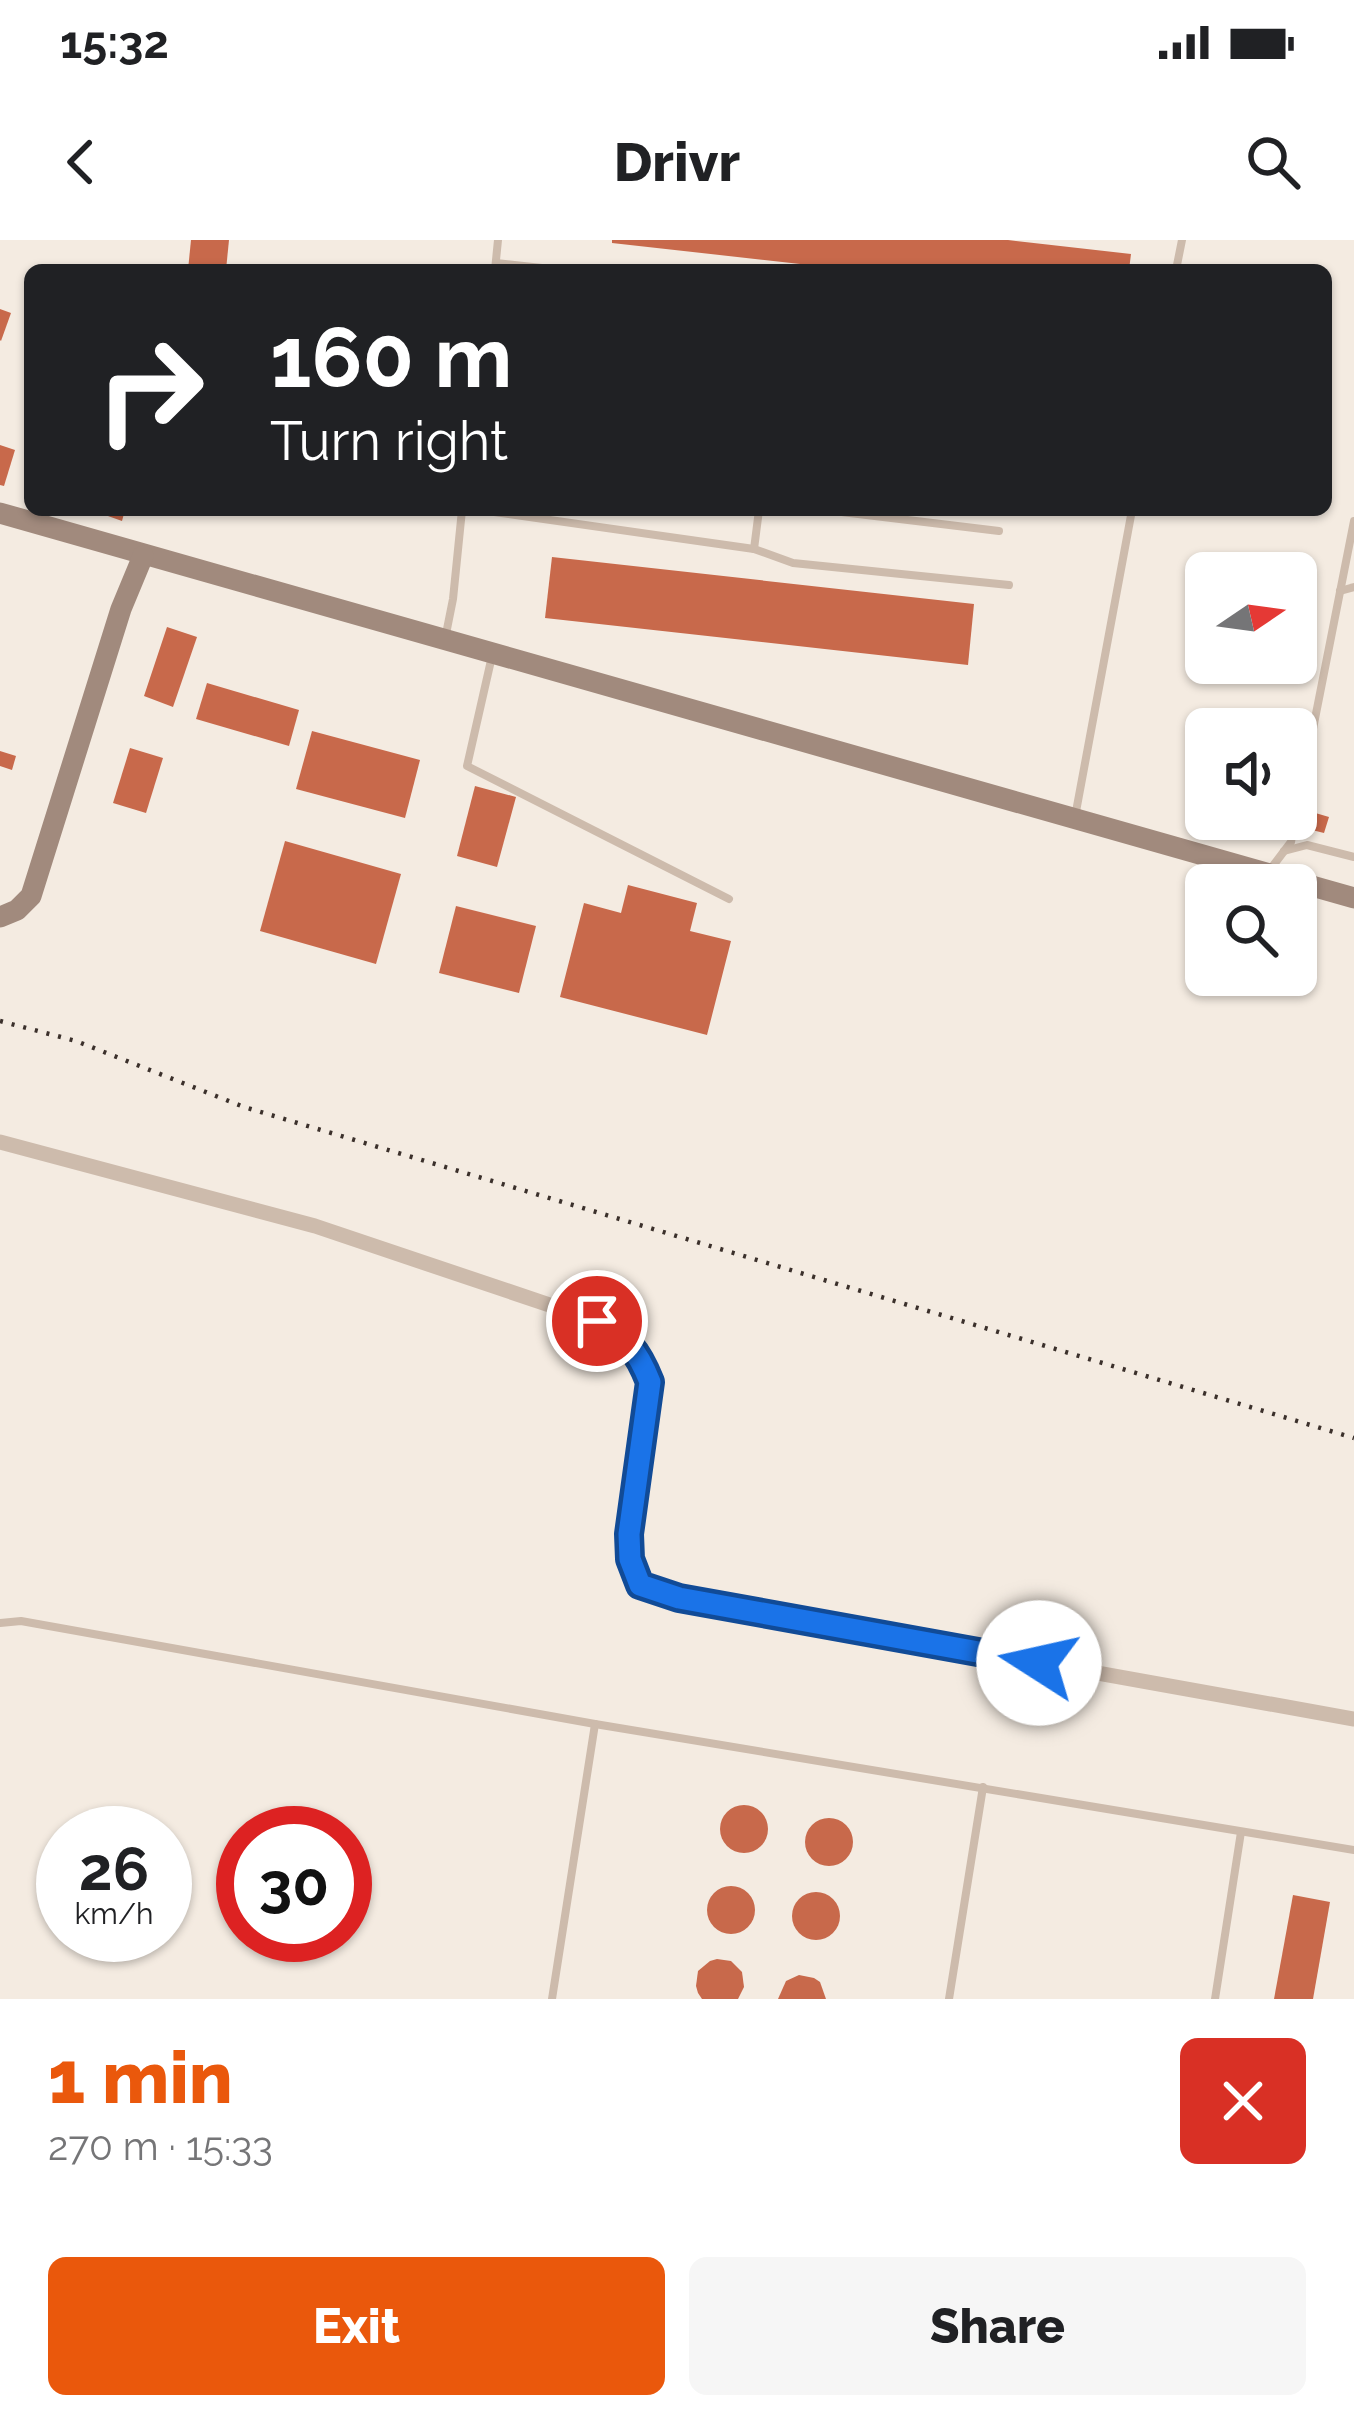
<!DOCTYPE html>
<html lang="en">
<head>
<meta charset="utf-8">
<style>
  :root { --surface:#fff; --page:#f6f6f6; --text:#202124; --muted:#757577; --accent:#ea580c }
  body { margin:0; font-family:Raleway,sans-serif; background:var(--page); color:var(--text); height:100vh; display:flex; flex-direction:column; font-size:45px; white-space:nowrap }
  * { box-sizing:border-box; margin:0 }
  p { font-size:39px; color:var(--muted) }
  .icon { flex:none; width:66px; height:66px; fill:none; stroke:currentColor; stroke-width:2; stroke-linecap:round; stroke-linejoin:round }
  .map { position:relative; height:1759px; overflow:hidden }
  .details { display:flex; flex-direction:column; background:var(--surface); flex:1 }
  .details>* { flex:none }
  .hud { position:absolute; left:24px; top:24px; width:1308px; height:252px; border-radius:18px; box-shadow:0 3px 9px #0004; background:#202124; color:#fff; overflow:hidden }
  .needle { width:78px; rotate:77deg }
  .buttons { position:absolute; left:1185px; top:312px; display:grid; gap:24px }
  .buttons a { display:grid; place-items:center; width:132px; height:132px; border-radius:18px; background:var(--surface); box-shadow:0 3px 9px #0004; font-size:60px }
  .speed { position:absolute; left:36px; top:1566px; display:flex; gap:24px; font-size:60px; font-weight:700; text-align:center }
  .speed>* { display:grid; place-content:center; width:156px; height:156px; border-radius:50%; background:var(--surface); box-shadow:0 3px 9px #0004; line-height:1 }
  .speed small { font-size:30px; font-weight:400 }
  .speed .limit { border:18px solid #d22; background:#fff; color:#111 }
  .pin { position:absolute; display:grid; place-items:center; width:102px; height:102px; color:#fff; margin:-51px; border:6px solid #fff; border-radius:50%; box-shadow:0 3px 12px #0007 }
  .me { position:absolute; width:132px; margin:-66px; rotate:280deg; stroke-linejoin:round; filter:drop-shadow(0 0 9px #0008) }
  .turn { display:flex; align-items:center; gap:42px; height:252px; padding:0 48px; font-size:54px }
  .turn .icon { width:156px; height:156px; stroke-width:2.5 }
  .turn b { display:block; font-size:84px; line-height:102px }
  .round { display:grid; place-items:center; flex:none; width:126px; height:126px; border-radius:18px; background:var(--page) }
  .overview { display:flex; align-items:center; justify-content:space-between; height:204px; padding:0 48px }
  h1 { font-size:72px; font-weight:800; line-height:90px; color:var(--accent) }
  .primary-button { display:flex; gap:24px; margin-top:auto; padding:24px 48px }
  .primary-button a { flex:1; height:138px; border-radius:18px; background:var(--accent); color:#fff; font-size:48px; font-weight:800; line-height:138px; text-align:center }
  .primary-button a+a { background:var(--page); color:var(--text) }
  .status { display:flex; justify-content:space-between; align-items:center; height:84px; padding:0 60px; background:var(--surface); direction:ltr }
  .status svg { height:33px; fill:currentColor }
  header { display:flex; justify-content:space-between; align-items:center; height:156px; padding:0 48px; background:var(--surface); font-size:54px; font-weight:800 }
  .map>svg:first-child { display:block }
</style>
</head>
<body>
<div class="status"><b>15:32</b><svg viewBox="0 0 49 12"><path d="M0 12V9h3v3zM5 12V6h3v6zM10 12V3h3v9zM15 12V0h3v12zM26 1h20v11H26zM47 4h2v5h-2z"/></svg></div>
<header><svg class="icon" aria-label="back" viewBox="0 0 24 24"><path d="M15 5l-7 7 7 7"/></svg>Drivr<svg class="icon" aria-label="search" viewBox="0 0 24 24"><circle cx="10" cy="10" r="6"/><path d="M15 15l6 6"/></svg></header>
<div class="map">
<svg width="1354" height="1759" viewBox="0 0 1354 1759">
  <rect width="100%" height="100%" fill="#f4ebe1"/>
  <!-- building -->
  <g fill="#c8694b">
    <polygon points="191,0 229,0 226,30 188,30"/>
    <polygon points="612,0 1008,0 1131,14 1129,30 854,30 612,3"/>
    <polygon points="0,69 11,73 1,101 0,100"/>
    <polygon points="0,205 15,210 4,246 0,245"/>
    <polygon points="91,270 125,270 122,281"/>
    <polygon points="552,317 974,364 968,425 545,378"/>
    <polygon points="167,387 197,397 173,467 144,456"/>
    <polygon points="207,443 299,470 289,506 196,479"/>
    <polygon points="312,491 420,520 405,578 296,549"/>
    <polygon points="130,508 163,518 146,573 113,563"/>
    <polygon points="0,511 16,516 12,530 0,526"/>
    <polygon points="475,546 516,557 497,627 457,616"/>
    <polygon points="1312,572 1329,577 1324,593 1308,589"/>
    <polygon points="285,601 401,634 376,724 260,691"/>
    <polygon points="628,645 697,663 690,691 731,701 707,795 560,757 584,663 621,673"/>
    <polygon points="456,666 536,686 519,753 439,733"/>
    <circle cx="744" cy="1589" r="24"/>
    <circle cx="829" cy="1602" r="24"/>
    <circle cx="731" cy="1670" r="24"/>
    <circle cx="816" cy="1676" r="24"/>
    <polygon points="1293,1655 1330,1662 1313,1759 1274,1759"/>
    <polygon points="717,1719 731,1721 742,1732 744,1747 738,1759 702,1759 698,1753 696,1746 698,1731 710,1721"/>
    <polygon points="799,1735 814,1738 820,1742 826,1759 778,1759 786,1741"/>
  </g>
  <g fill="none" stroke-linecap="round" stroke-linejoin="round">
    <!-- lane -->
    <g stroke="#cdbbac" stroke-width="8">
      <polyline points="496,23 560,30"/>
      <polyline points="495,30 498,0"/>
      <polyline points="1176,30 1182,0"/>
      <polyline points="480,270 754,309 793,323 1009,345"/>
      <polyline points="825,270 999,291"/>
      <polyline points="754,309 759,270"/>
      <polyline points="1340,351 1354,347"/>
      <polyline points="445,399 453,359 462,270"/>
      <polyline points="492,416 467,526 729,659"/>
      <polyline points="1296,575 1354,281"/>
      <polyline points="1075,577 1132,270"/>
      <polyline points="1284,611 1307,605 1354,617"/>
      <polyline points="1269,631 1291,602 1295,579"/>
      <polyline points="0,1383 21,1381 595,1484 1354,1610"/>
      <polyline points="552,1759 595,1484"/>
      <polyline points="949,1759 983,1547"/>
      <polyline points="1215,1759 1241,1592"/>
    </g>
    <!-- street -->
    <polyline stroke="#cdbbac" stroke-width="15" points="0,902 315,986 597,1081 625,1097 641,1118 650,1142 629,1294 630,1319 641,1345 679,1358 1354,1479"/>
    <!-- secondary -->
    <g stroke="#a18a7d" stroke-width="21">
      <polyline points="0,273 1354,658"/>
      <polyline points="0,677 17,670 31,656 121,369 143,316"/>
    </g>
    <!-- rail -->
    <polyline stroke="#3b302b" stroke-width="4.5" stroke-dasharray="3 9" stroke-linecap="butt" points="0,781 76,801 244,867 1354,1198"/>
  </g>
  <g fill="none" stroke-linecap="round" stroke-linejoin="round">
    <!-- route casing -->
    <g stroke="#114b97" stroke-width="30">
      <path id="route" d="M597 1081C627 1099 637 1109 650 1142L629 1294 630 1319 640 1345 679 1358 1039 1423"/>
    </g>
    <!-- route -->
    <use href="#route" stroke="#1a73e8" stroke-width="21"/>
  </g>
</svg>
<div class="buttons">
<a><svg class="needle" viewBox="-14 -14 28 28"><path d="M0-13l5 13h-10z" fill="#e53935"/><path d="M0 13l5-13h-10z" fill="#757577"/></svg></a>
<a><svg class="icon" aria-label="sound" viewBox="0 0 24 24"><path d="M4 9h4l5-4v14l-5-4H4zM17 9q2 3 0 6"/></svg></a>
<a><svg class="icon" aria-label="search" viewBox="0 0 24 24"><circle cx="10" cy="10" r="6"/><path d="M15 15l6 6"/></svg></a>
</div>
<div class="speed"><div>26<small>km/h</small></div><div class="limit">30</div></div>
<div class="pin" style="left:597px;top:1081px;background:#d93025"><svg class="icon" aria-label="arrive" viewBox="0 0 24 24"><path d="M6 21V4h12l-3 4 3 4H6"/></svg></div>
<svg class="me" style="left:1039px;top:1423px" viewBox="-20 -20 40 40"><circle r="19" fill="#fff"/><path d="M0-13L10 11 0 6-10 11z" fill="#1a73e8"/></svg>
<div class="hud">
<div class="turn"><svg class="icon" aria-label="right" viewBox="0 0 24 24"><path d="M7 20v-9h11M14 6l5 5-5 5"/></svg><div><b>160 m</b>Turn right</div></div>
</div>
</div>
<section class="details">
<div class="overview"><div><h1>1 min</h1><p>270 m · 15:33</p></div><a class="round" style="background:#d93025;color:#fff"><svg class="icon" aria-label="close" viewBox="0 0 24 24"><path d="M6 6l12 12M18 6L6 18"/></svg></a></div>
<div class="primary-button"><a>Exit</a><a>Share</a></div>
</section>
</body>
</html>
